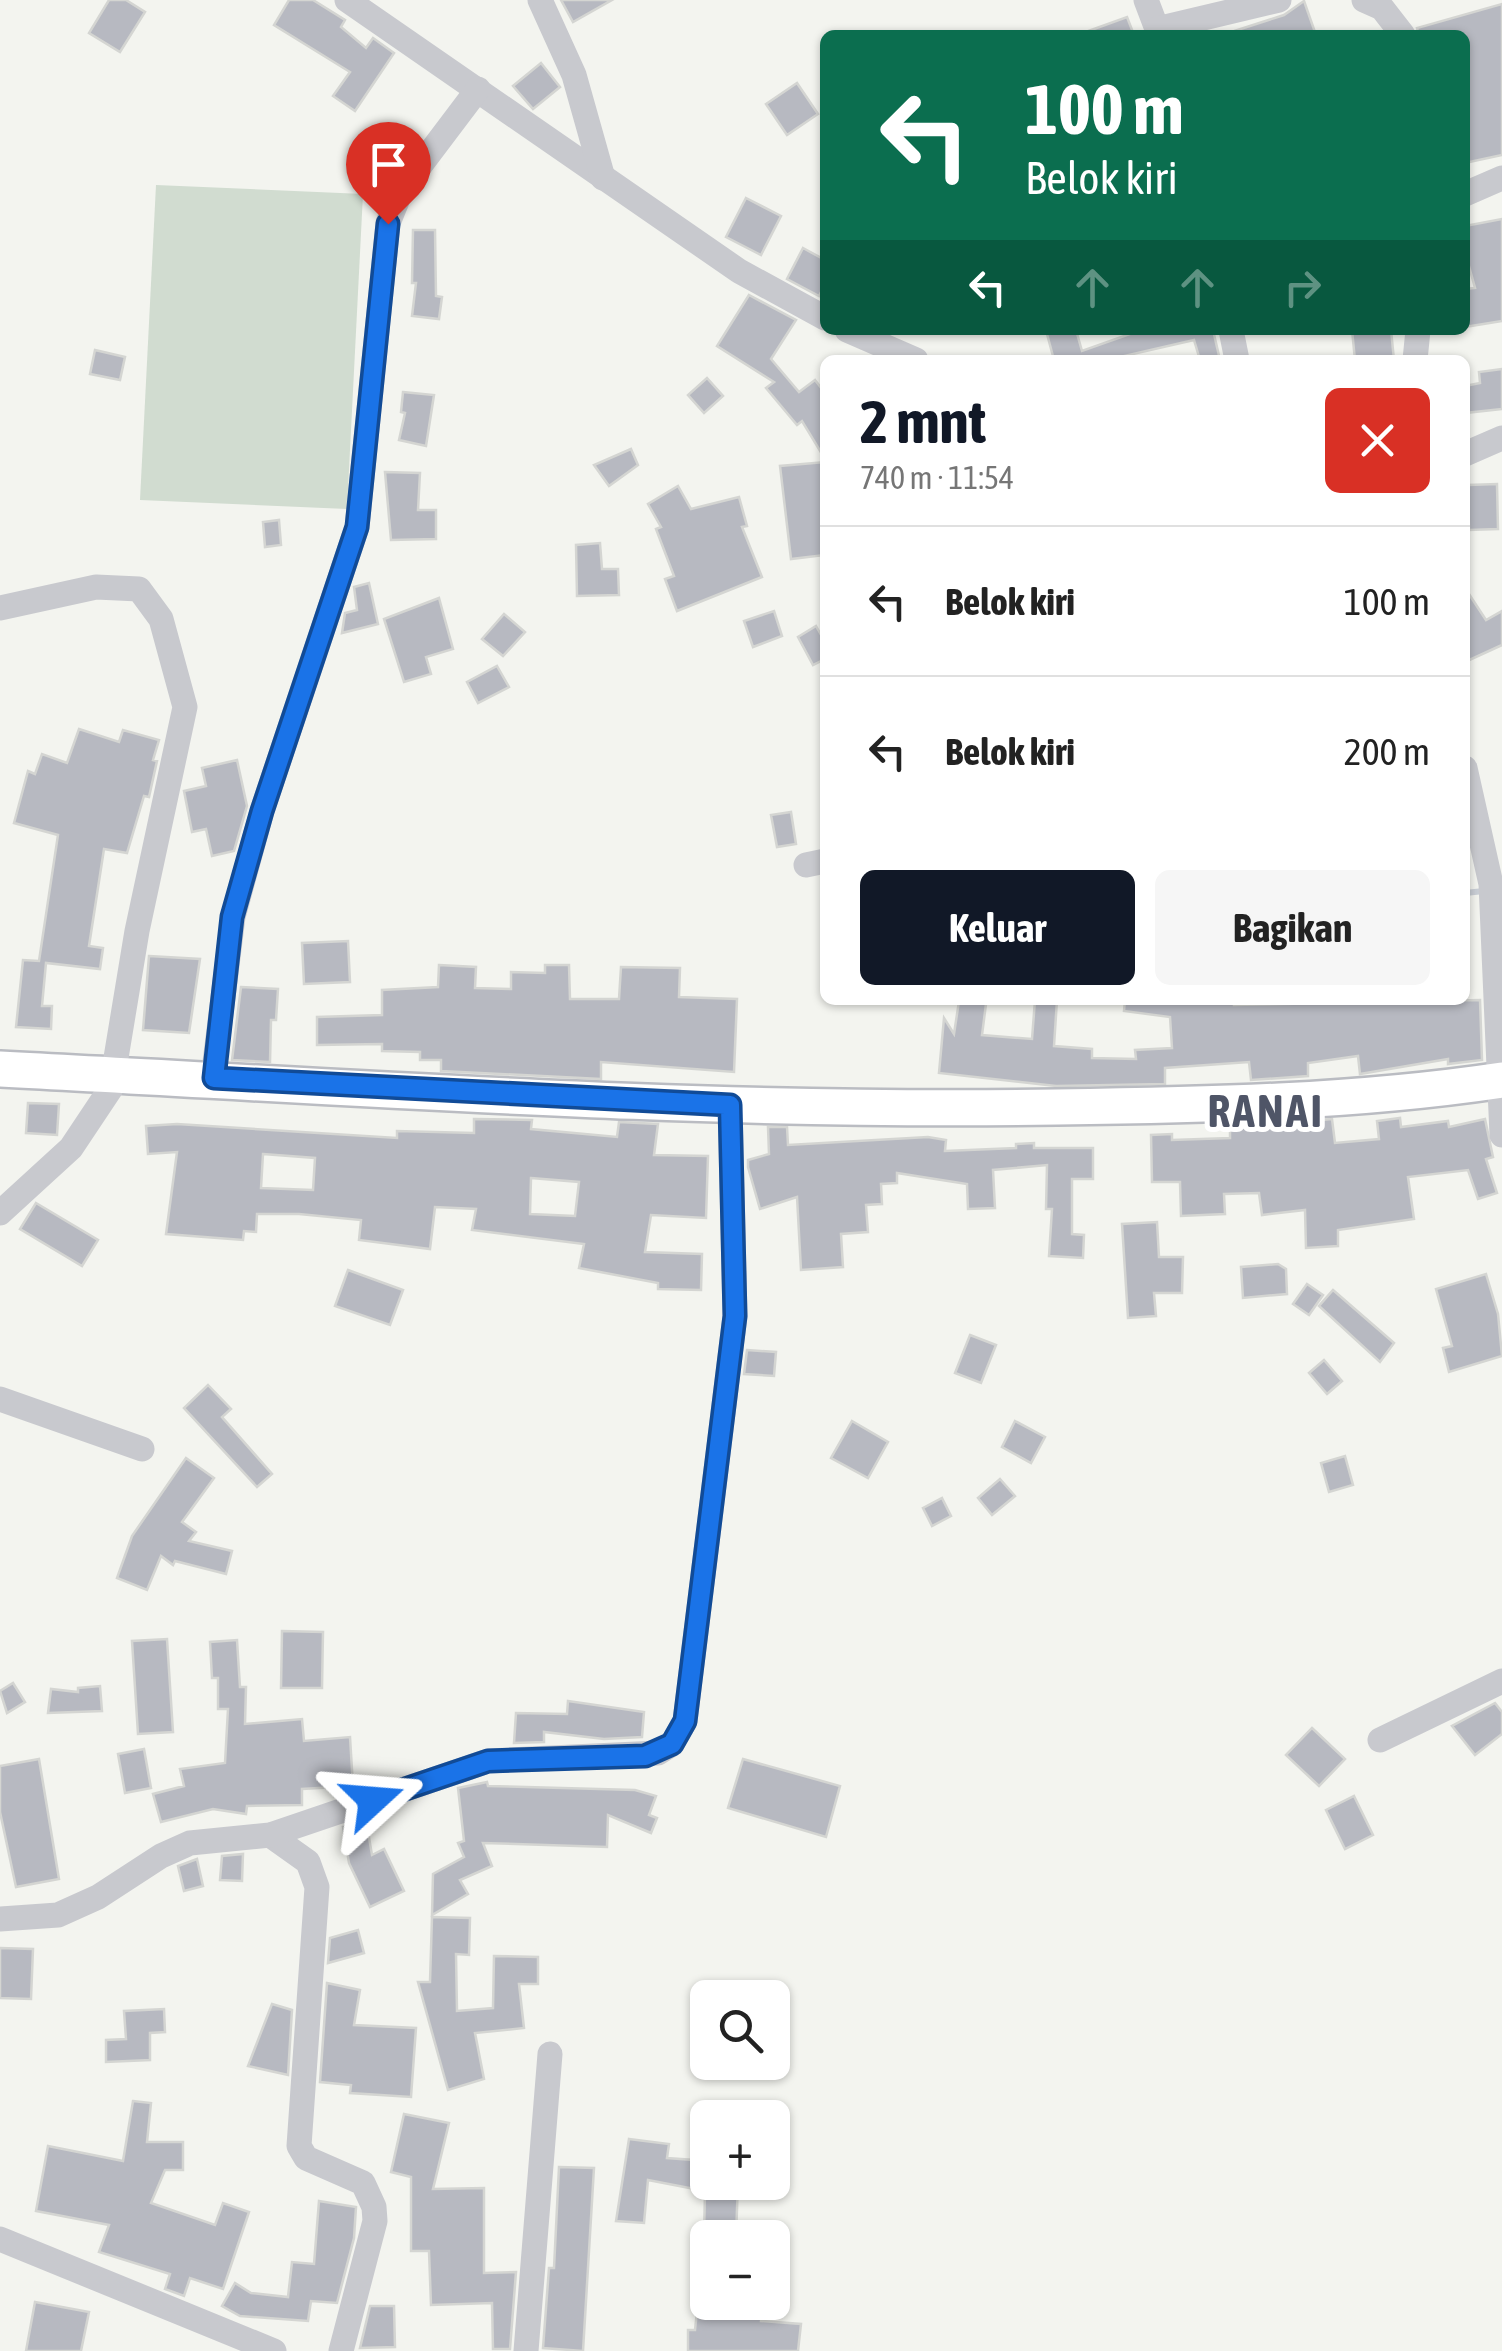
<!DOCTYPE html>
<html lang="id">
<head>
<meta charset="utf-8">
<style>
  :root { --surface:#fff; --page:#f6f6f6; --text:#222; --muted:#767676; --line:#e0e0e0; --accent:#111827 }
  body { margin:0; font-family:"Asap Condensed",sans-serif; background:var(--page); color:var(--text); height:100vh; display:flex; flex-direction:column; font-size:38px; white-space:nowrap }
  * { box-sizing:border-box; margin:0 }
  p { font-size:32px; color:var(--muted) }
  .icon { flex:none; width:55px; height:55px; fill:none; stroke:currentColor; stroke-width:2; stroke-linecap:round; stroke-linejoin:round }
  .map { position:relative; flex:1; overflow:hidden }
  .sheet { position:absolute; left:820px; top:355px; width:650px; height:650px; display:flex; flex-direction:column; background:var(--surface); border-radius:15px; box-shadow:0 2px 8px #0004 }
  .sheet>* { flex:none }
  .banner { position:absolute; left:820px; top:30px; width:650px; height:305px; border-radius:15px; box-shadow:0 2px 8px #0004; background:#0b6e4f; color:#fff; overflow:hidden }
  .fabs { position:absolute; left:690px; top:1980px; display:grid; gap:20px }
  .fabs a { display:grid; place-items:center; width:100px; height:100px; border-radius:15px; background:var(--surface); box-shadow:0 2px 8px #0004; font-size:50px }
  .pin { position:absolute; display:grid; place-items:center; width:85px; height:85px; color:#fff; margin:-102px -42px; border-radius:50% 50% 50% 0; rotate:-45deg; box-shadow:0 0 10px #0007 }
  .pin .icon { rotate:45deg }
  .me { position:absolute; width:110px; margin:-55px; rotate:71deg; stroke-linejoin:round; filter:drop-shadow(0 0 8px #0008) }
  .turn { display:flex; align-items:center; gap:35px; height:210px; padding:0 40px; font-size:45px }
  .turn .icon { width:130px; height:130px; stroke-width:2.5 }
  .turn b { display:block; font-size:70px; line-height:85px }
  .lanes { display:flex; align-items:center; height:95px; padding:0 40px; background:#0003; justify-content:center; gap:50px; direction:ltr }
  .lanes .off { opacity:.35 }
  .round { display:grid; place-items:center; flex:none; width:105px; height:105px; border-radius:15px; background:var(--page) }
  .head { display:flex; align-items:center; justify-content:space-between; height:170px; padding:0 40px }
  h1 { font-size:60px; font-weight:700; line-height:75px; color:var(--accent) }
  .cta { display:flex; gap:20px; margin-top:auto; padding:20px 40px }
  .cta a { flex:1; height:115px; border-radius:15px; background:var(--accent); color:#fff; font-size:40px; font-weight:700; line-height:115px; text-align:center }
  .cta a+a { background:var(--page); color:var(--text) }
  ul { padding:0; list-style:none }
  li { display:flex; align-items:center; gap:30px; height:150px; padding:0 40px; border-top:2px solid var(--line) }
  li div { flex:1 }
  li b { display:block; font-size:38px }
  li em { font-style:normal }
  .map>svg:first-child { display:block }
</style>
</head>
<body>
<div class="map">
<svg width="1502" height="2351" viewBox="0 0 1502 2351">
  <rect width="100%" height="100%" fill="#f3f4ef"/>
  <!-- green -->
  <polygon fill="#d1dcd0" points="156,185 363,194 347,509 140,500"/>
  <g fill="none" stroke-linecap="round" stroke-linejoin="round">
    <!-- stream -->
    <polyline stroke="#c9ced5" stroke-width="6" points="1465,893 1484,891"/>
  </g>
  <!-- building -->
  <g fill="#b7b9c1" stroke="#d4d5d2" stroke-width="2.5" fill-rule="evenodd">
    <polygon points="109,0 126,0 145,12 120,52 89,33"/>
    <polygon points="289,0 313,0 345,20 341,27 366,48 373,38 394,53 355,111 333,96 350,72 274,25"/>
    <polygon points="561,0 612,0 573,22"/>
    <polygon points="1304,1 1316,35 1222,35 1284,15"/>
    <polygon points="1502,4 1502,155 1465,163 1465,35 1419,35 1417,28"/>
    <polygon points="1127,17 1134,35 1083,35 1083,33"/>
    <polygon points="541,63 560,87 533,109 513,86"/>
    <polygon points="797,83 818,114 787,135 766,104"/>
    <polygon points="746,198 781,216 761,255 726,237"/>
    <polygon points="1502,219 1502,321 1465,327 1465,289 1475,288 1465,252 1465,226"/>
    <polygon points="413,230 435,230 436,296 442,297 439,319 412,316 416,283 412,283"/>
    <polygon points="803,248 825,260 825,284 819,296 787,279"/>
    <polygon points="749,295 796,320 771,359 799,392 815,380 825,393 825,459 802,421 797,425 766,388 774,382 717,346"/>
    <polygon points="1063,330 1076,330 1082,351 1141,330 1213,330 1220,360 1200,360 1194,340 1124,356 1126,360 1054,360 1047,334"/>
    <polygon points="1352,330 1391,330 1394,360 1355,360"/>
    <polygon points="95,350 125,357 120,380 90,374"/>
    <polygon points="1502,369 1502,409 1465,413 1465,386 1480,383 1479,372"/>
    <polygon points="707,378 723,396 704,413 688,395"/>
    <polygon points="403,392 434,395 426,446 399,440 405,413 401,412"/>
    <polygon points="631,449 638,465 609,486 594,465"/>
    <polygon points="825,462 825,555 791,559 780,466"/>
    <polygon points="385,472 420,473 418,510 436,510 436,539 391,540"/>
    <polygon points="1497,484 1498,529 1469,530 1468,485"/>
    <polygon points="678,486 691,509 739,497 747,526 742,527 762,577 677,611 665,579 674,576 656,529 661,527 648,504"/>
    <polygon points="279,520 281,545 265,547 263,522"/>
    <polygon points="600,543 602,569 618,569 619,595 577,596 576,545"/>
    <polygon points="369,583 378,624 342,633 345,613 357,610 354,587"/>
    <polygon points="1465,588 1486,620 1502,611 1502,645 1465,662"/>
    <polygon points="439,598 453,649 426,657 431,674 404,682 384,619"/>
    <polygon points="774,611 782,636 753,647 744,621"/>
    <polygon points="504,614 525,632 503,656 482,639"/>
    <polygon points="816,626 825,642 825,659 813,665 798,637"/>
    <polygon points="497,666 509,687 478,703 467,682"/>
    <polygon points="79,729 119,742 123,730 159,740 153,760 157,761 149,797 144,796 127,853 104,849 89,946 103,948 100,969 46,963 42,1006 52,1006 51,1029 16,1027 23,960 39,961 58,835 14,823 28,771 35,774 42,754 67,763"/>
    <polygon points="237,760 247,806 234,851 212,856 206,829 192,832 184,791 206,786 202,768"/>
    <polygon points="791,812 796,844 777,847 771,815"/>
    <polygon points="348,941 350,982 304,984 302,943"/>
    <polygon points="149,956 200,959 189,1033 143,1030"/>
    <polygon points="439,965 476,967 475,988 511,989 511,972 545,973 545,965 569,965 570,999 619,999 621,967 680,968 679,997 737,999 734,1072 601,1062 601,1079 441,1071 441,1060 420,1060 420,1052 382,1051 382,1044 317,1045 317,1017 382,1015 382,990 438,987"/>
    <polygon points="241,987 278,989 276,1020 271,1020 270,1062 232,1060"/>
    <polygon points="1035,1000 1057,1000 1054,1046 1092,1049 1092,1058 1136,1059 1135,1050 1172,1048 1170,1017 1124,1011 1125,1000 1234,1000 1234,1005 1480,1000 1482,1060 1448,1064 1448,1059 1360,1074 1358,1056 1308,1063 1308,1076 1251,1080 1249,1062 1165,1068 1165,1084 1056,1086 939,1073 944,1018 954,1034 959,1001 986,1004 982,1035 1032,1039"/>
    <polygon points="28,1103 59,1104 57,1135 26,1133"/>
    <polygon points="1400,1118 1401,1127 1448,1121 1449,1127 1485,1119 1493,1157 1486,1159 1497,1193 1478,1199 1468,1170 1408,1177 1414,1219 1338,1230 1338,1246 1306,1248 1305,1210 1262,1215 1259,1193 1224,1194 1225,1214 1181,1216 1180,1182 1152,1182 1151,1135 1172,1134 1172,1140 1230,1138 1230,1129 1332,1119 1335,1143 1379,1139 1377,1121"/>
    <path d="M474 1119 532 1120 531 1129 617 1137 619 1122 658 1124 654 1155 708 1156 706 1218 651 1215 645 1252 702 1254 701 1290 658 1289V1283L579 1268 584 1244 472 1230 476 1209 435 1207 430 1249 359 1240 361 1220 299 1214H257L256 1232 244 1231 243 1240 166 1234 177 1152 148 1154 146 1126 177 1124 397 1138V1131L474 1133ZM263 1154 315 1158 313 1190 261 1188ZM531 1178 579 1182 575 1216 530 1214Z"/>
    <polygon points="768,1127 787,1127 788,1145 928,1137 946,1140 945,1151 1016,1148 1016,1144 1034,1143 1034,1148 1093,1148 1093,1179 1072,1179 1072,1234 1084,1235 1083,1258 1049,1256 1052,1209 1046,1209 1047,1165 993,1170 995,1208 968,1209 967,1184 897,1173 897,1183 881,1184 882,1204 866,1205 868,1232 841,1234 843,1267 801,1270 797,1197 760,1209 748,1167 748,1160 769,1154"/>
    <polygon points="36,1203 98,1240 82,1266 20,1229"/>
    <polygon points="1157,1222 1159,1257 1183,1257 1182,1293 1154,1293 1156,1316 1128,1318 1122,1224"/>
    <polygon points="1278,1264 1286,1269 1287,1294 1243,1298 1241,1267"/>
    <polygon points="348,1270 403,1290 390,1325 335,1306"/>
    <polygon points="1486,1274 1498,1314 1502,1356 1449,1372 1443,1348 1452,1346 1436,1289"/>
    <polygon points="1307,1284 1323,1295 1309,1315 1293,1304"/>
    <polygon points="1333,1290 1394,1343 1380,1362 1319,1306"/>
    <polygon points="970,1335 996,1345 981,1383 955,1373"/>
    <polygon points="747,1350 776,1352 774,1376 744,1374"/>
    <polygon points="1324,1360 1342,1381 1327,1394 1309,1373"/>
    <polygon points="208,1385 231,1409 222,1417 272,1474 257,1487 184,1408"/>
    <polygon points="852,1421 888,1442 868,1478 831,1458"/>
    <polygon points="1015,1421 1045,1437 1031,1463 1002,1447"/>
    <polygon points="1345,1456 1353,1485 1329,1492 1321,1463"/>
    <polygon points="186,1458 214,1478 182,1522 196,1532 189,1541 232,1551 226,1574 175,1561 173,1565 161,1556 147,1590 117,1578 132,1536"/>
    <polygon points="1000,1479 1015,1496 992,1515 978,1498"/>
    <polygon points="942,1498 951,1516 932,1526 923,1508"/>
    <polygon points="282,1631 323,1632 322,1688 281,1688"/>
    <polygon points="167,1639 173,1732 138,1734 132,1641"/>
    <polygon points="237,1640 240,1687 246,1687 245,1724 302,1719 304,1741 350,1737 353,1786 302,1789 302,1805 247,1806 246,1814 213,1809 161,1822 153,1794 184,1786 180,1769 225,1763 228,1709 218,1709 218,1678 212,1678 210,1642"/>
    <polygon points="13,1683 25,1702 7,1713 0,1691"/>
    <polygon points="100,1686 102,1711 48,1713 51,1689 78,1692 78,1688"/>
    <polygon points="568,1701 644,1712 642,1737 604,1739 544,1732 544,1742 514,1743 516,1713 567,1714"/>
    <polygon points="1495,1703 1502,1712 1502,1734 1475,1755 1452,1726"/>
    <polygon points="1312,1728 1345,1759 1319,1786 1286,1755"/>
    <polygon points="144,1749 151,1788 125,1793 118,1754"/>
    <polygon points="39,1759 59,1879 16,1887 0,1812 0,1766"/>
    <polygon points="743,1759 840,1786 826,1837 728,1808"/>
    <polygon points="487,1782 488,1786 635,1790 656,1796 649,1815 657,1818 651,1833 608,1815 607,1847 483,1843 492,1866 460,1880 468,1894 432,1915 433,1874 464,1857 458,1843 464,1841 458,1788"/>
    <polygon points="1354,1796 1373,1835 1345,1849 1326,1810"/>
    <polygon points="366,1820 372,1855 384,1849 404,1891 370,1907 349,1863 343,1827"/>
    <polygon points="243,1854 242,1881 220,1880 222,1856"/>
    <polygon points="197,1859 203,1886 184,1891 178,1866"/>
    <polygon points="432,1917 470,1918 469,1955 456,1954 457,2011 493,2008 494,1956 538,1957 538,1984 519,1984 524,2028 475,2033 484,2079 448,2090 418,1982 430,1982"/>
    <polygon points="358,1930 364,1953 328,1963 330,1938"/>
    <polygon points="0,1948 33,1949 31,1999 0,1998"/>
    <polygon points="327,1983 360,1990 354,2025 416,2028 411,2097 350,2093 351,2085 320,2082"/>
    <polygon points="272,2004 292,2010 288,2075 248,2066"/>
    <polygon points="164,2009 165,2032 150,2033 150,2060 106,2062 106,2040 126,2039 124,2011"/>
    <polygon points="133,2101 151,2103 147,2142 183,2142 183,2170 165,2170 151,2203 215,2225 223,2203 249,2212 223,2289 190,2278 184,2296 165,2289 170,2274 99,2252 109,2225 36,2211 48,2146 123,2161"/>
    <polygon points="404,2114 449,2123 433,2189 484,2188 484,2273 516,2272 510,2349 493,2349 492,2303 431,2305 429,2251 411,2251 411,2177 391,2172"/>
    <polygon points="629,2139 669,2144 667,2158 708,2161 708,2182 738,2182 736,2237 704,2236 705,2191 648,2180 644,2223 616,2221"/>
    <polygon points="559,2167 594,2168 583,2351 543,2348 549,2268 554,2268"/>
    <polygon points="319,2201 356,2207 354,2238 337,2303 311,2301 308,2321 240,2316 222,2306 235,2283 251,2293 288,2297 292,2262 314,2264"/>
    <polygon points="35,2302 89,2312 81,2351 26,2351"/>
    <polygon points="698,2302 763,2304 761,2321 801,2324 798,2351 688,2351 688,2330 695,2330"/>
    <polygon points="370,2306 394,2306 395,2347 360,2348"/>
  </g>
  <g fill="none" stroke-linecap="round" stroke-linejoin="round">
    <!-- secondary casing -->
    <g stroke="#babcc2" stroke-width="40">
      <path id="secondary" d="M0 1069C352 1087 705 1113 1057 1107 1205 1105 1355 1102 1502 1080"/>
    </g>
    <!-- street -->
    <g stroke="#c8c9ce" stroke-width="25">
      <polyline points="347,0 739,271 825,318"/>
      <polyline points="540,0 574,75 603,178"/>
      <polyline points="1146,0 1157,29"/>
      <polyline points="1364,0 1382,8 1403,35"/>
      <polyline points="1159,35 1157,29 1279,0"/>
      <polyline points="1465,194 1502,178"/>
      <polyline points="847,330 916,360"/>
      <polyline points="1231,330 1237,360"/>
      <polyline points="1415,360 1418,330"/>
      <polyline points="1465,454 1502,438"/>
      <polyline points="0,608 96,587 139,589 161,619 185,707 137,931 111,1088 71,1148 0,1213"/>
      <polyline points="1465,768 1491,884 1502,1135"/>
      <polyline points="806,865 825,861"/>
      <polyline points="213,1078 233,917 262,811 357,527 388,223 401,191 478,89"/>
      <polyline points="0,1399 142,1449"/>
      <polyline points="1380,1740 1502,1681"/>
      <polyline points="270,1835 308,1862 317,1887 299,2146 306,2158 363,2183 374,2207 375,2221 341,2351"/>
      <polyline points="0,1919 58,1915 98,1897 161,1856 190,1843 270,1835 488,1761 658,1753 672,1744 685,1721 735,1316 730,1105"/>
      <polyline points="0,2239 274,2351"/>
      <polyline points="526,2351 550,2054"/>
    </g>
    <!-- secondary -->
    <use href="#secondary" stroke="#fff" stroke-width="35"/>
  </g>
  <g fill="none" stroke-linecap="round" stroke-linejoin="round">
    <!-- route casing -->
    <g stroke="#114b97" stroke-width="25">
      <polyline id="route" points="373,1800 488,1761 645,1756 672,1744 685,1721 735,1316 730,1105 214,1078 232,917 262,811 357,527 388,224"/>
    </g>
    <!-- route -->
    <use href="#route" stroke="#1a73e8" stroke-width="18"/>
  </g>
  <g text-anchor="middle" stroke-width="10" stroke-linejoin="round" paint-order="stroke">
    <!-- district labels -->
    <g font-size="45" font-weight="bold" letter-spacing="2.5" fill="#4f5567" stroke="#fff">
      <text x="1266" y="1127">RANAI</text>
    </g>
  </g>
</svg>
<div class="fabs">
<a><svg class="icon" aria-label="search" viewBox="0 0 24 24"><circle cx="10" cy="10" r="6"/><path d="M15 15l6 6"/></svg></a>
<a>+</a>
<a>−</a>
</div>
<div class="pin" style="left:388px;top:224px;background:#d93025"><svg class="icon" aria-label="arrive" viewBox="0 0 24 24"><path d="M6 21V4h12l-3 4 3 4H6"/></svg></div>
<svg class="me" style="left:373px;top:1800px" viewBox="-20 -20 40 40"><path d="M0-17L14 15 0 8-14 15z" fill="#1a73e8" stroke="#fff" stroke-width="4"/></svg>
<div class="banner">
<div class="turn"><svg class="icon" aria-label="left" viewBox="0 0 24 24"><path d="M17 20v-9H6M10 6l-5 5 5 5"/></svg><div><b>100 m</b>Belok kiri</div></div>
<div class="lanes"><svg class="icon" aria-label="left" viewBox="0 0 24 24"><path d="M17 20v-9H6M10 6l-5 5 5 5"/></svg><svg class="icon off" aria-label="ahead" viewBox="0 0 24 24"><path d="M12 20V5M6 11l6-6 6 6"/></svg><svg class="icon off" aria-label="ahead" viewBox="0 0 24 24"><path d="M12 20V5M6 11l6-6 6 6"/></svg><svg class="icon off" aria-label="right" viewBox="0 0 24 24"><path d="M7 20v-9h11M14 6l5 5-5 5"/></svg></div>
</div>
<section class="sheet">
<div class="head"><div><h1>2 mnt</h1><p>740 m · 11:54</p></div><a class="round" style="background:#d93025;color:#fff"><svg class="icon" aria-label="close" viewBox="0 0 24 24"><path d="M6 6l12 12M18 6L6 18"/></svg></a></div>
<ul>
<li><svg class="icon" aria-label="left" viewBox="0 0 24 24"><path d="M17 20v-9H6M10 6l-5 5 5 5"/></svg><div><b>Belok kiri</b></div><em>100 m</em></li>
<li><svg class="icon" aria-label="left" viewBox="0 0 24 24"><path d="M17 20v-9H6M10 6l-5 5 5 5"/></svg><div><b>Belok kiri</b></div><em>200 m</em></li>
</ul>
<div class="cta"><a>Keluar</a><a>Bagikan</a></div>
</section>
</div>
</body>
</html>
